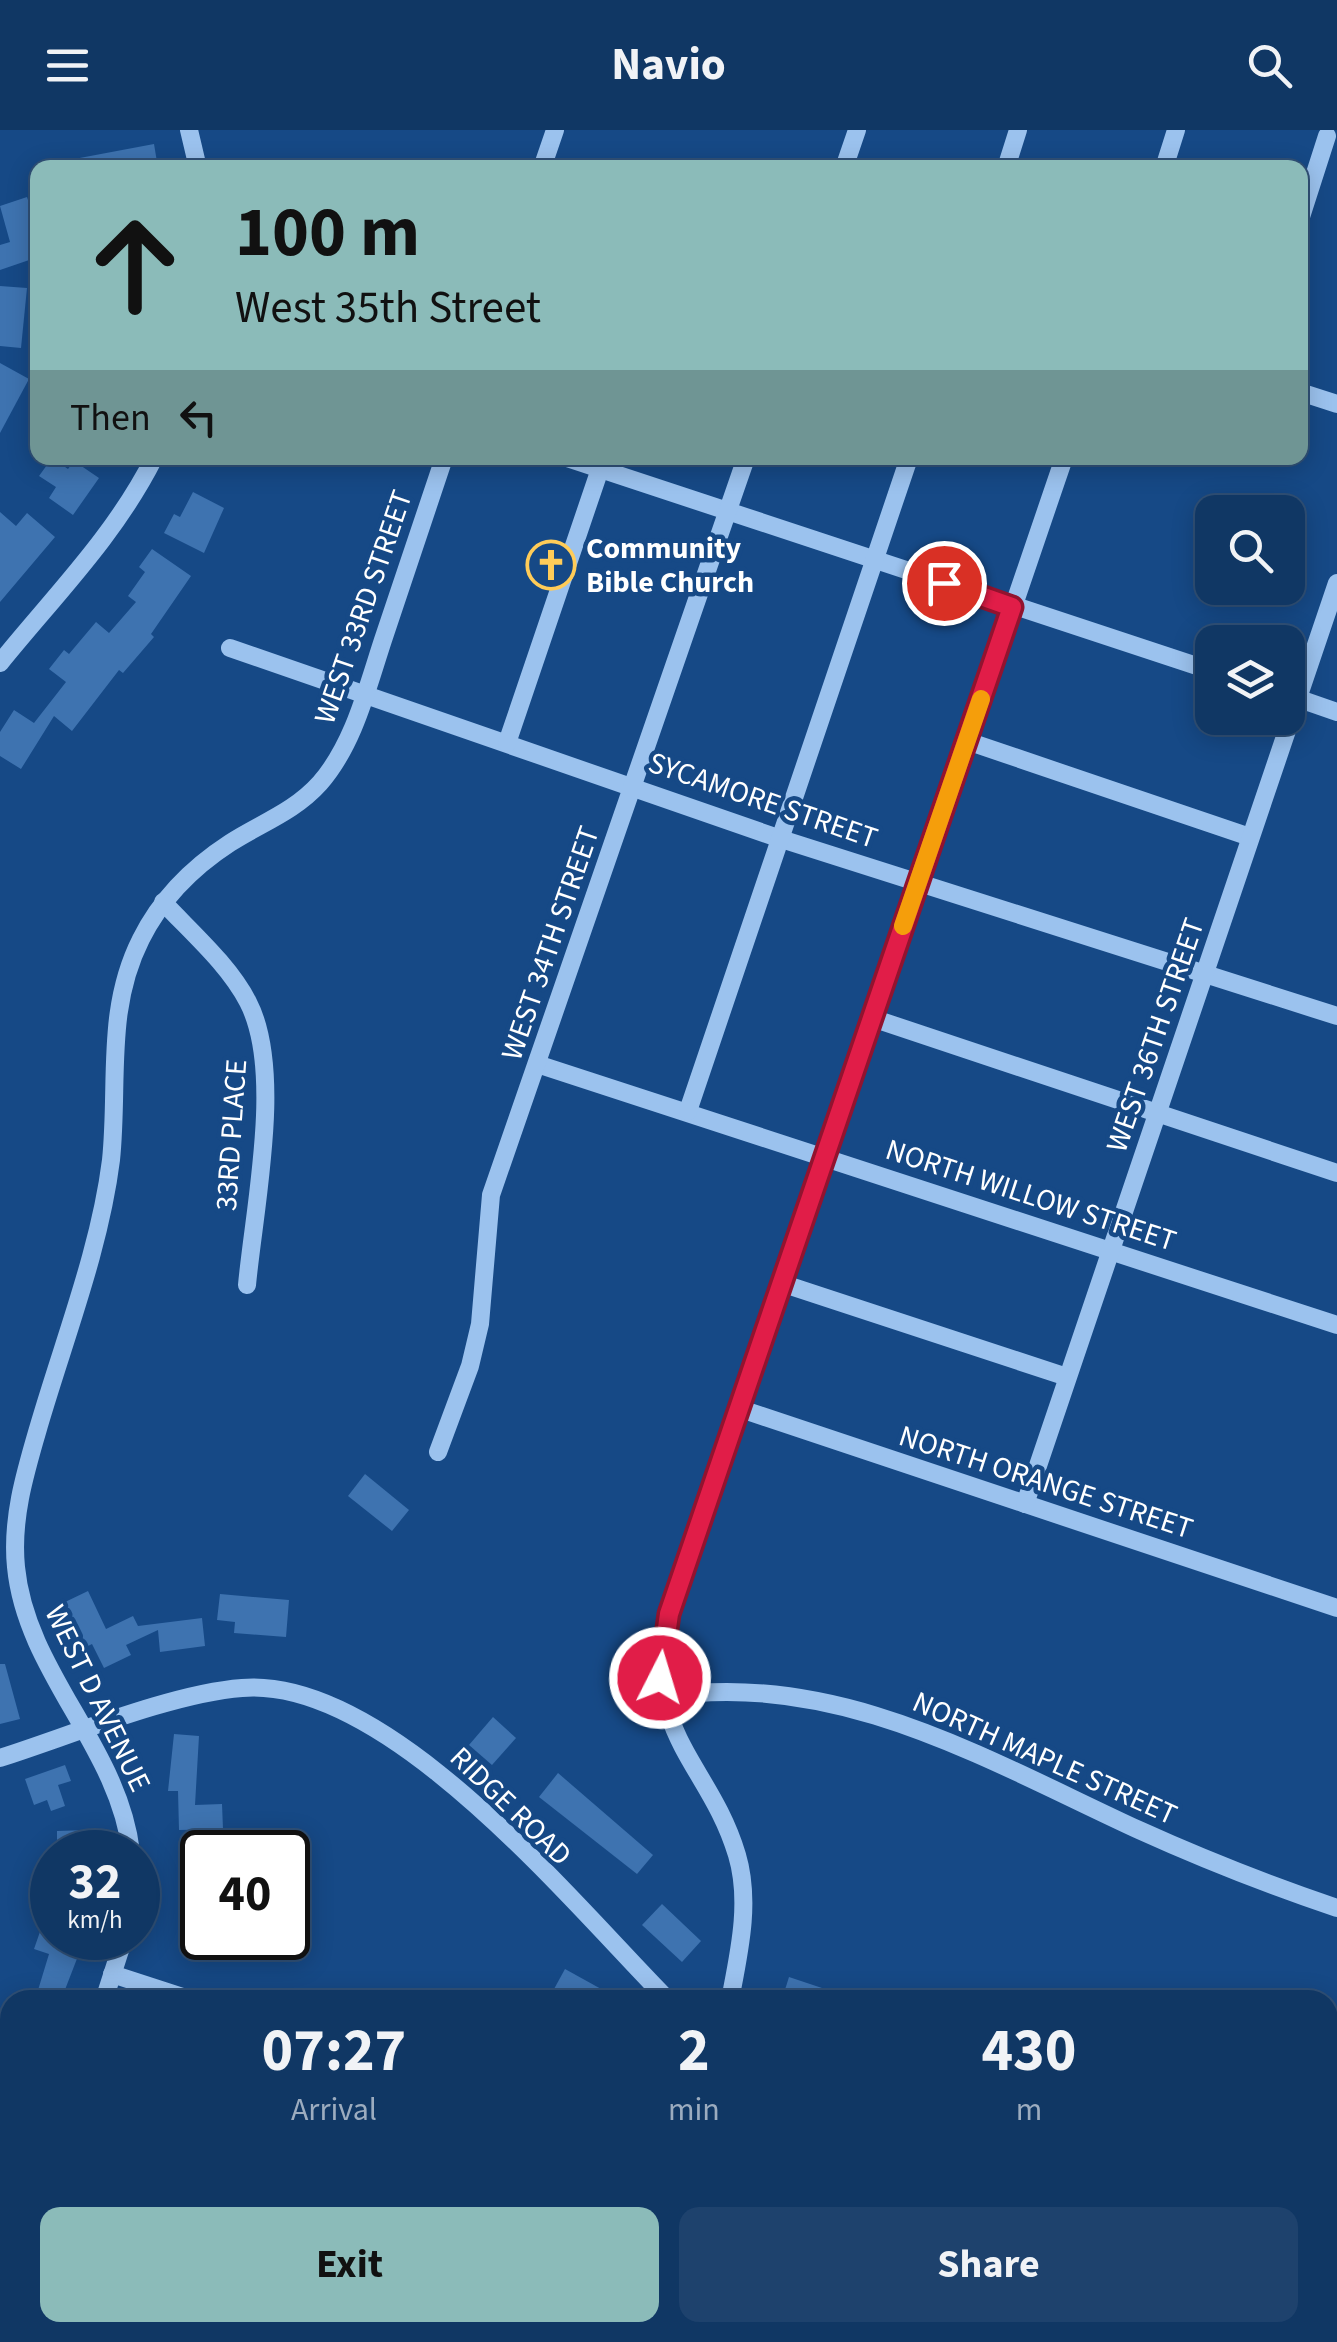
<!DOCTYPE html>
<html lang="en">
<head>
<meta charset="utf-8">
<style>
  :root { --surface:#103764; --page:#1e426d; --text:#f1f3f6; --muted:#9cacbf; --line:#305178; --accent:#8bbbb9 }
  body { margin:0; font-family:"Source Sans 3",sans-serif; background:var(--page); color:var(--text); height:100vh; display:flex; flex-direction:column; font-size:38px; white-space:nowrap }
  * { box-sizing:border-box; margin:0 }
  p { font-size:32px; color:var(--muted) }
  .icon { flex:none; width:55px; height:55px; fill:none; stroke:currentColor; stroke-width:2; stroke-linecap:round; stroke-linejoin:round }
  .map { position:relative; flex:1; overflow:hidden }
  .drawer { position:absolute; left:0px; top:1860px; width:1338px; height:352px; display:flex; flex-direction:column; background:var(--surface); border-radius:30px 30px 0 0; box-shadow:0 5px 25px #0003,0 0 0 2px var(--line) }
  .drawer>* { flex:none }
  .top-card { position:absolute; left:30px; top:30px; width:1278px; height:305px; border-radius:20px; box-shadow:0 5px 25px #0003,0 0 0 2px var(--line); background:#8bbbb9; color:#111; overflow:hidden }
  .tools { position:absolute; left:1195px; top:365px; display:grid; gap:20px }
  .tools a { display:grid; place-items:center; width:110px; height:110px; border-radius:20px; background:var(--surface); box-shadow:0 5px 25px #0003,0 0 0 2px var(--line); font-size:50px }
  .speed { position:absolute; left:30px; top:1700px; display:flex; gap:20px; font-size:50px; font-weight:700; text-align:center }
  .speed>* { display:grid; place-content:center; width:130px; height:130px; border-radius:50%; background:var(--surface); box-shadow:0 5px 25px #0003,0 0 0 2px var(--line); line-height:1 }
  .speed small { font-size:25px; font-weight:400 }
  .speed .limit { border:5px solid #111; border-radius:15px; background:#fff; color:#111 }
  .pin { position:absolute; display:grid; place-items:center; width:85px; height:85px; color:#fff; margin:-42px; border:5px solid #fff; border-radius:50%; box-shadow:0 2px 10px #0007 }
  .me { position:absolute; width:110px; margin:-55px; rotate:5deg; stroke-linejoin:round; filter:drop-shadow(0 0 8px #0008) }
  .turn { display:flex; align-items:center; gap:35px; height:210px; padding:0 40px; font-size:45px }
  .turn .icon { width:130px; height:130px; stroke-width:2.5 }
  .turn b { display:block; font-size:70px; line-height:85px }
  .then { display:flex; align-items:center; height:95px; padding:0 40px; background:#0003; gap:20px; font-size:38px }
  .eta { display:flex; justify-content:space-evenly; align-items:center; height:170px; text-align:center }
  .eta b { font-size:60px; font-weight:700; line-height:70px }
  .primary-button { display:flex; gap:20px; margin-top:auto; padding:20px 40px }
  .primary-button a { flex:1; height:115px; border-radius:20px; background:var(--accent); color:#111; font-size:40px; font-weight:700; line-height:115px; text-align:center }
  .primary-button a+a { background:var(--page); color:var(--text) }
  header { display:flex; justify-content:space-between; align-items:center; height:130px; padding:0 40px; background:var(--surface); font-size:45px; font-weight:700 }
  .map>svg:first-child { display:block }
</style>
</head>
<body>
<header><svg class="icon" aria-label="menu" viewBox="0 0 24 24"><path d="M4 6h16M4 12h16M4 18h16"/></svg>Navio<svg class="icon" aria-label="search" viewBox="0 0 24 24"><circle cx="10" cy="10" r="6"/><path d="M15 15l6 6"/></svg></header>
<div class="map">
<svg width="1337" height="2212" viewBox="0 0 1337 2212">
  <rect width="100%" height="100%" fill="#164986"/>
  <!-- building -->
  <g fill="#3e73b0">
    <polygon points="154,14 158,38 70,38 69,30"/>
    <polygon points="27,67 38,101 38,127 0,140 0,115 10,112 0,76"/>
    <polygon points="0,156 27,158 21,218 0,216"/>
    <polygon points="0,233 29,249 0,303"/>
    <polygon points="52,328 68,339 74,331 99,348 73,385 49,368 56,357 39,346"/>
    <polygon points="193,362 224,378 204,423 164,403 174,384 180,387"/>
    <polygon points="0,382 16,396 27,383 55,407 0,472"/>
    <polygon points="152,419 191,446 151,504 154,507 123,543 119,540 72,601 54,586 21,639 0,626 0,602 14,580 34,593 66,552 49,539 64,520 69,524 96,492 109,503 136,472 128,466 145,442 139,437"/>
    <polygon points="365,1344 409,1380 392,1401 348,1366"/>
    <polygon points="88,1461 106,1499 133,1486 138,1496 202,1488 205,1516 160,1522 158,1500 126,1515 131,1525 104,1538 92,1514 84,1518 63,1473"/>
    <polygon points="220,1464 289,1470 286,1507 234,1503 235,1492 217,1490"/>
    <polygon points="0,1534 5,1534 20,1589 0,1594"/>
    <polygon points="493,1587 516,1608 492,1635 469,1615"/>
    <polygon points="174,1604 199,1606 195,1675 222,1674 223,1699 179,1700 178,1661 168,1661"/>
    <polygon points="65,1635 71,1651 58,1655 65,1676 51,1681 47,1670 34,1675 25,1649"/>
    <polygon points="558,1643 653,1725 637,1744 539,1667"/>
    <polygon points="87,1700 88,1722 57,1722 57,1701"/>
    <polygon points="50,1773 52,1808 85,1808 61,1870 35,1870 49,1824 34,1819"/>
    <polygon points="662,1774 701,1811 682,1832 642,1795"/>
    <polygon points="565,1839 621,1870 548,1870"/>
    <polygon points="789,1847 849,1867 848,1870 796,1870 783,1866"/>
  </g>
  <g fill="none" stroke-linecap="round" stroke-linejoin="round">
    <!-- minor -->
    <g stroke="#9bc2ee" stroke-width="18">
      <polyline points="189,0 198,38"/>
      <polyline points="542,38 555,0"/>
      <polyline points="844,38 857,0"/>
      <polyline points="1006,38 1018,0"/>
      <polyline points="1164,38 1176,0"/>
      <polyline points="1300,90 1327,6"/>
      <polyline points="1300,262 1337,274"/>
      <polyline points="567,328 1212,541"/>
      <polyline points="230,518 778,708 1337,886"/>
      <path d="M0 533C55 465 114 407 154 328"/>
      <polyline points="1288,565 1337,582"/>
      <polyline points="967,611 1250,707"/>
      <polyline points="507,613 600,339"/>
      <path d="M163 772C192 803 229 835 248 872 284 941 254 1078 247 1155"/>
      <polyline points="872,888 1337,1043"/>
      <polyline points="537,934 1337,1195"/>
      <polyline points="688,981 909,328"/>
      <polyline points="781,1153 1067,1247"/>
      <polyline points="738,1278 1337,1478"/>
      <polyline points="438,1322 470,1236 480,1194 491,1065 746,328"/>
      <polyline points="1025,1374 1337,453"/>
      <path d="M663 1567C836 1539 987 1630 1139 1700 1203 1729 1269 1755 1337 1778"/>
      <path d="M0 1628C69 1606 173 1563 242 1558 388 1546 572 1773 668 1870"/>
      <path d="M131 1722C119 1617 26 1542 16 1437 11 1387 26 1340 40 1292 65 1207 100 1118 111 1030 119 953 105 880 141 809 161 769 193 737 230 713 261 693 294 682 320 653 355 613 368 554 385 504 405 445 424 386 444 328"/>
      <polyline points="112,1844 192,1870"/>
      <polyline points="104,1870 124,1808"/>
      <path d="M730 1870C739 1823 751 1772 737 1725 711 1638 650 1610 663 1504L1064 328"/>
      <polyline points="0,2105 10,2109"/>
      <polyline points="0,2175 10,2145"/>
      <polyline points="295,2202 324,2212"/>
      <polyline points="1095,2202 1102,2212"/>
      <polyline points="654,2212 656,2202"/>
      <polyline points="1010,2212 1014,2202"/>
    </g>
  </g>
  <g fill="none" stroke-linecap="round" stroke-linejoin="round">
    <!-- route casing -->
    <g stroke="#92132f" stroke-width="25">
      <polyline id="route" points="660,1548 669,1484 1012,477 944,453"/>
    </g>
    <!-- route -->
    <use href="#route" stroke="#e11d48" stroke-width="18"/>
    <!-- slow -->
    <polyline stroke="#f59e0b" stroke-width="18" points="903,796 981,569"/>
  </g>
  <!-- icons -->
  <defs>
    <g id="church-ring" transform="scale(2.5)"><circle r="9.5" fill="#164986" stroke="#ffcc58" stroke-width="1.5"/><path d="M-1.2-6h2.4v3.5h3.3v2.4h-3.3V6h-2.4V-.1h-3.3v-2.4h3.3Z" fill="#ffcc58"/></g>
  </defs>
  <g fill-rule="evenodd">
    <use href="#church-ring" x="551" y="435"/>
  </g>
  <g text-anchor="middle" stroke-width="9" stroke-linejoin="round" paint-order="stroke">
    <!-- poi labels -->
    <g font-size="30" font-weight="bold" fill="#fff" stroke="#164986" text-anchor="start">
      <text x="586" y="428">Community<tspan x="586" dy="34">Bible Church</tspan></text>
    </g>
    <!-- street labels -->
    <g font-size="30" fill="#fff" stroke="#164986">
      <text transform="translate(363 477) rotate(-71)" y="10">WEST 33RD STREET</text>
      <text transform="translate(763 670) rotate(19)" y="10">SYCAMORE STREET</text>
      <text transform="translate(550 813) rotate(-71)" y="10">WEST 34TH STREET</text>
      <text transform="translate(1155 905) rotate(-71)" y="10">WEST 36TH STREET</text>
      <text transform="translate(231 1005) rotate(-86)" y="10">33RD PLACE</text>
      <text transform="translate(1031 1065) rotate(18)" y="10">NORTH WILLOW STREET</text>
      <text transform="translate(1046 1352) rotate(18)" y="10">NORTH ORANGE STREET</text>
      <text transform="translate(98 1568) rotate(64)" y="10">WEST D AVENUE</text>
      <text transform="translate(1045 1628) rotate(24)" y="10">NORTH MAPLE STREET</text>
      <text transform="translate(511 1676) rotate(44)" y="10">RIDGE ROAD</text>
    </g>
  </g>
</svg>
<div class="tools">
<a><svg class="icon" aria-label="search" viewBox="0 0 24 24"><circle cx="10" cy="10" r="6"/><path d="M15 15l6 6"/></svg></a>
<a><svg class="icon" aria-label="layers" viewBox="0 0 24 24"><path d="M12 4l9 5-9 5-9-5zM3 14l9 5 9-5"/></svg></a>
</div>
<div class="speed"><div>32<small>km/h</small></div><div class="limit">40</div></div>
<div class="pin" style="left:944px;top:453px;background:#d93025"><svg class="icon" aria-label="arrive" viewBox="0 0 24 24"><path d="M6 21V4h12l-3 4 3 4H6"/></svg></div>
<svg class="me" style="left:660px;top:1548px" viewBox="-20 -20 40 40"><circle r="17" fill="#e11d48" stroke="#fff" stroke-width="3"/><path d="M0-11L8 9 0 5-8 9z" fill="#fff"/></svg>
<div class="top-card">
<div class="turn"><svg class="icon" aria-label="ahead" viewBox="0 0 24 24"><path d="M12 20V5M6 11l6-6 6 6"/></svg><div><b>100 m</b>West 35th Street</div></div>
<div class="then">Then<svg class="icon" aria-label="left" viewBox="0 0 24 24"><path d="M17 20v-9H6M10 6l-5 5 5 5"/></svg></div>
</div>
<section class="drawer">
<div class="eta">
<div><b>07:27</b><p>Arrival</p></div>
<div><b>2</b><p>min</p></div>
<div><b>430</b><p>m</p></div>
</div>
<div class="primary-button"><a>Exit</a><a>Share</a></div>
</section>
</div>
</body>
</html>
